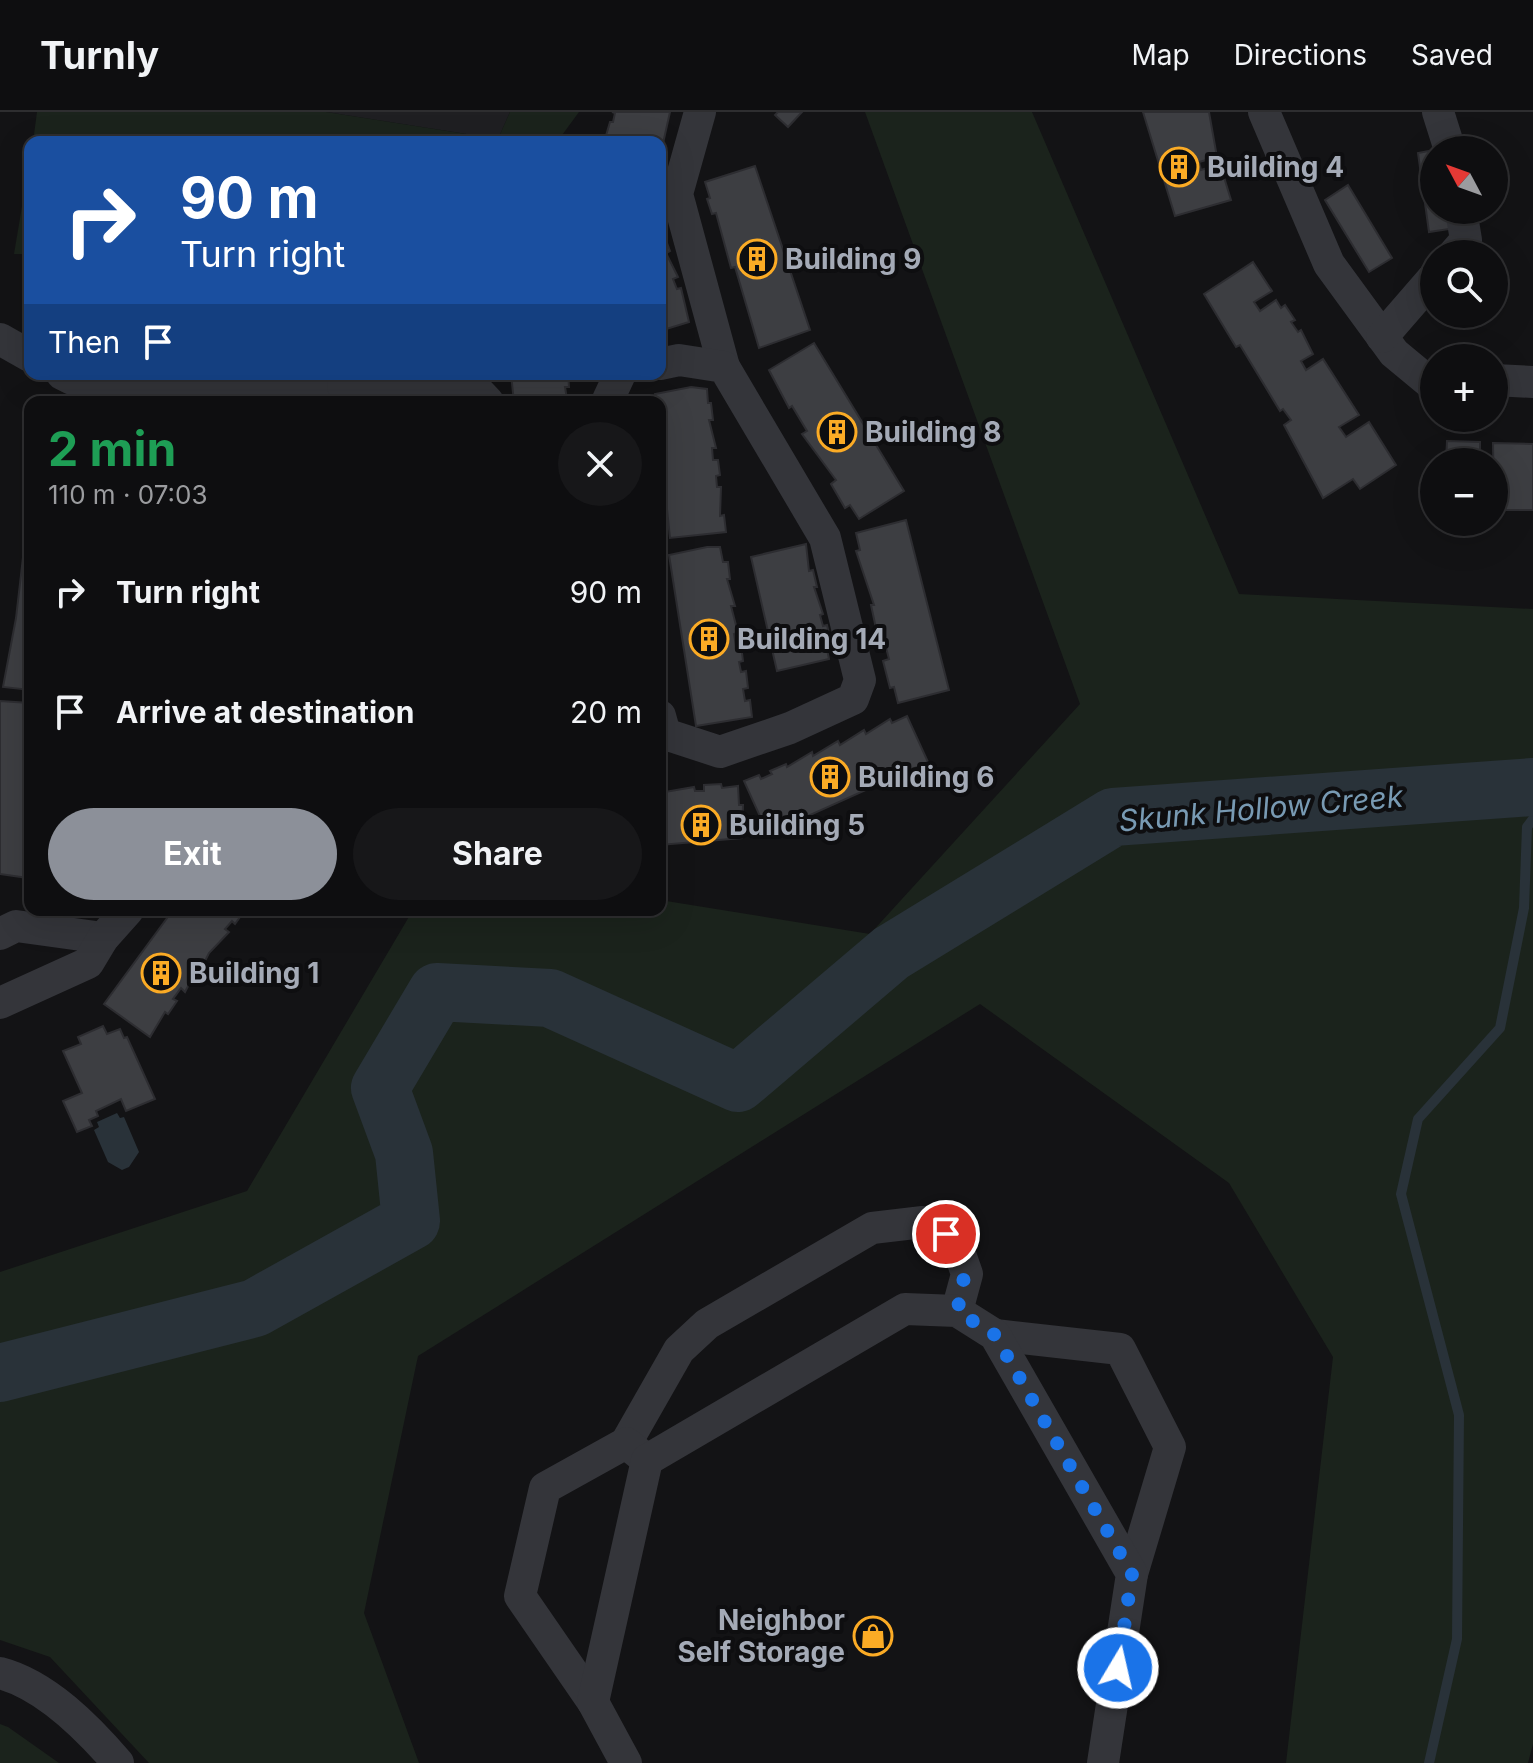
<!DOCTYPE html>
<html lang="en">
<head>
<meta charset="utf-8">
<style>
  :root { --surface:#0e0e10; --page:#171719; --text:#f1f3f6; --muted:#9b9c9f; --line:#2e2e30; --accent:#8c9099 }
  body { margin:0; font-family:Inter,sans-serif; background:var(--page); color:var(--text); height:100vh; display:flex; flex-direction:column; font-size:30px; white-space:nowrap }
  * { box-sizing:border-box; margin:0 }
  p { font-size:26px; color:var(--muted) }
  .icon { flex:none; width:44px; height:44px; fill:none; stroke:currentColor; stroke-width:2; stroke-linecap:round; stroke-linejoin:round }
  .map { position:relative; flex:1; overflow:hidden }
  .side { position:absolute; left:24px; top:284px; width:642px; height:520px; display:flex; flex-direction:column; background:var(--surface); border-radius:16px; box-shadow:0 8px 32px #0002,0 0 0 2px var(--line) }
  .side>* { flex:none }
  .top-card { position:absolute; left:24px; top:24px; width:642px; height:244px; border-radius:16px; box-shadow:0 8px 32px #0002,0 0 0 2px var(--line); background:#1a4fa0; color:#fff; overflow:hidden }
  .needle { width:52px; rotate:311deg }
  .controls { position:absolute; left:1420px; top:24px; display:grid; gap:16px }
  .controls a { display:grid; place-items:center; width:88px; height:88px; border-radius:50%; background:var(--surface); box-shadow:0 8px 32px #0002,0 0 0 2px var(--line); font-size:40px }
  .pin { position:absolute; display:grid; place-items:center; width:68px; height:68px; color:#fff; margin:-34px; border:4px solid #fff; border-radius:50%; box-shadow:0 2px 8px #0007 }
  .me { position:absolute; width:88px; margin:-44px; rotate:9deg; stroke-linejoin:round; filter:drop-shadow(0 0 6px #0008) }
  .turn { display:flex; align-items:center; gap:28px; height:168px; padding:0 24px; font-size:36px }
  .turn .icon { width:104px; height:104px; stroke-width:2.5 }
  .turn b { display:block; font-size:56px; line-height:68px }
  .then { display:flex; align-items:center; height:76px; padding:0 24px; background:#0003; gap:16px; font-size:30px }
  .round { display:grid; place-items:center; flex:none; width:84px; height:84px; border-radius:42px; background:var(--page) }
  .overview { display:flex; align-items:center; justify-content:space-between; height:136px; padding:0 24px }
  h1 { font-size:48px; font-weight:700; line-height:60px; color:#1e9e55 }
  .button { display:flex; gap:16px; margin-top:auto; padding:16px 24px }
  .button a { flex:1; height:92px; border-radius:48px; background:var(--accent); color:#fff; font-size:32px; font-weight:700; line-height:92px; text-align:center }
  .button a+a { background:var(--page); color:var(--text) }
  ul { padding:0; list-style:none }
  li { display:flex; align-items:center; gap:24px; height:120px; padding:0 24px }
  li div { flex:1 }
  li b { display:block; font-size:30px }
  li em { font-style:normal }
  header { display:flex; align-items:center; gap:48px; box-sizing:border-box; height:112px; padding:0 40px; background:var(--surface); border-bottom:2px solid var(--line) }
  header strong { font-size:38px }
  nav { display:flex; gap:44px; margin-inline-start:auto; font-size:28px }
  .map>svg:first-child { display:block }
</style>
</head>
<body>
<header>
<strong>Turnly</strong>
<nav><a>Map</a><a>Directions</a><a>Saved</a></nav>
</header>
<div class="map">
<svg width="1533" height="1651" viewBox="0 0 1533 1651">
  <rect width="100%" height="100%" fill="#131315"/>
  <!-- built -->
  <polygon fill="#1f1f22" points="326,0 510,0 498,27"/>
  <!-- green -->
  <g fill="#1b231c">
    <polygon points="37,0 326,0 498,27 510,0 579,0 557,30 33,30"/>
    <polygon points="865,0 1032,0 1239,482 1533,497 1533,1632 1528,1651 1286,1651 1333,1245 1229,1071 980,892 418,1244 364,1501 419,1651 149,1651 50,1545 0,1528 0,1160 247,1079 413,798 660,798 660,788 870,822 1080,592"/>
    <polygon points="30,46 30,142 14,142"/>
    <polygon points="0,1612 8,1615 59,1651 0,1651"/>
  </g>
  <!-- water -->
  <polygon fill="#293239" points="117,1001 120,1006 124,1005 139,1040 129,1055 122,1058 108,1050 94,1018 99,1015 97,1010"/>
  <g fill="none" stroke-linecap="round" stroke-linejoin="round">
    <!-- stream -->
    <polyline stroke="#293239" stroke-width="10" points="1429,1651 1457,1527 1459,1303 1401,1082 1418,1007 1500,916 1524,796 1527,715 1533,707"/>
    <!-- river -->
    <polyline stroke="#293239" stroke-width="58" points="0,1261 255,1196 411,1109 404,1041 380,976 437,880 550,886 738,971 891,841 1113,705 1533,675"/>
  </g>
  <!-- building -->
  <g fill="#3d3e42" stroke="#2d2d31" stroke-width="2">
    <polygon points="612,0 670,0 660,45 660,30 605,27 610,10 613,10 615,1"/>
    <polygon points="778,0 802,0 788,15 775,3"/>
    <polygon points="1143,0 1209,0 1217,45 1199,50 1201,58 1220,52 1231,88 1175,104"/>
    <polygon points="1434,38 1434,98 1453,98 1456,116 1429,120 1418,41"/>
    <polygon points="755,54 810,218 759,236 735,155 731,156 716,101 712,102 707,87 710,86 705,70"/>
    <polygon points="1348,73 1392,146 1369,160 1325,88"/>
    <polygon points="664,123 670,139 666,141 678,165 673,167 677,177 681,176 689,210 660,219 660,124"/>
    <polygon points="1253,150 1272,179 1254,190 1260,199 1276,188 1281,196 1285,193 1295,208 1291,210 1298,220 1301,218 1313,242 1301,249 1306,258 1323,247 1359,303 1339,315 1346,325 1369,310 1396,353 1360,377 1353,367 1323,386 1284,313 1291,308 1283,297 1280,299 1240,233 1236,235 1204,182"/>
    <polygon points="814,231 904,379 859,407 850,393 845,396 831,372 836,368 802,322 807,319 792,294 789,296 769,258"/>
    <polygon points="511,262 568,262 569,275 565,275 567,287 571,290 514,290"/>
    <polygon points="691,275 707,277 708,291 711,291 713,308 709,308 716,336 712,336 713,348 718,348 720,363 716,364 717,375 721,375 720,404 724,403 726,420 670,426 660,330 660,290 656,290 655,282"/>
    <polygon points="1447,329 1480,330 1480,350 1446,350"/>
    <polygon points="1493,331 1533,332 1533,398 1494,398"/>
    <polygon points="28,402 30,403 30,578 3,575 16,506"/>
    <polygon points="906,408 949,578 898,591 894,575 890,576 883,549 889,547 882,520 877,521 871,493 874,493 856,439 860,438 856,421"/>
    <polygon points="806,432 809,459 813,458 817,475 814,475 823,502 820,503 823,514 827,513 831,531 826,532 829,547 777,559 751,445"/>
    <polygon points="707,435 720,435 723,450 728,450 730,467 727,467 735,494 731,494 738,521 734,522 736,534 741,533 743,549 739,550 741,560 746,559 748,576 743,577 745,589 750,588 752,605 696,614 669,443"/>
    <polygon points="0,589 30,591 28,766 0,762"/>
    <polygon points="907,604 928,650 768,722 744,669 759,663 761,667 772,662 770,659 786,652 787,655 812,640 813,644 838,629 840,633 864,618 866,622 890,607 892,611"/>
    <polygon points="721,672 722,676 738,674 739,693 743,693 742,726 660,733 660,677 665,680 694,675 695,679 704,679 704,673"/>
    <polygon points="173,798 245,798 235,812 232,809 225,817 229,820 209,841 201,857 198,855 185,880 181,876 173,887 177,889 168,902 165,900 150,925 104,892"/>
    <polygon points="103,914 107,922 120,917 124,926 127,925 155,987 126,999 121,987 96,999 98,1004 89,1008 92,1014 77,1020 63,989 82,981 63,939 81,932 78,925"/>
  </g>
  <g fill="none" stroke-linecap="round" stroke-linejoin="round">
    <!-- minor -->
    <g stroke="#34353a" stroke-width="32">
      <polyline points="700,0 677,82 724,255"/>
      <polyline points="1264,0 1329,152 1394,241 1429,270 1434,270"/>
      <polyline points="1438,0 1450,38"/>
      <polyline points="1454,142 1466,128 1461,98"/>
      <polyline points="1382,225 1434,165"/>
      <polyline points="0,227 30,244"/>
      <polyline points="660,252 679,248 724,255 825,426 860,568 853,587 790,616 720,640 665,622 660,604"/>
      <polyline points="62,262 72,267 343,274 341,290"/>
      <polyline points="1494,268 1533,270"/>
      <polyline points="343,274 472,273 488,290"/>
      <polyline points="607,290 620,262"/>
      <polyline points="0,822 16,814 103,826"/>
      <polyline points="0,891 88,851 103,826 128,798"/>
      <polyline points="995,1223 1120,1237 1170,1335 1132,1462"/>
      <polyline points="626,1331 679,1238 707,1212 872,1116 923,1110 946,1122 959,1139 967,1162 957,1199"/>
      <path d="M0 1561C46 1573 88 1616 118 1651"/>
      <polyline points="593,1590 520,1484 545,1376 626,1331 642,1344"/>
      <polyline points="626,1651 593,1590 647,1348 905,1197 957,1199 995,1223 1132,1462 1103,1651"/>
    </g>
  </g>
  <g fill="none" stroke-linecap="round" stroke-linejoin="round">
    <!-- route -->
    <path stroke="#1a73e8" stroke-width="14" stroke-dasharray="0 25.2" d="M946 1122C969 1153 966 1163 957 1199L995 1223 1132 1462 1118 1556"/>
  </g>
  <!-- icons -->
  <defs>
    <g id="building-ring" transform="scale(2)"><circle r="9.5" fill="#0e0e10" stroke="#fbab25" stroke-width="1.5"/><path d="M-4-6H4V6H1V3H-1V6H-4ZM-2.5-4.3h1.7v1.8h-1.7ZM.8-4.3h1.7v1.8H.8ZM-2.5-1h1.7V.8h-1.7ZM.8-1h1.7V.8H.8Z" fill="#fbab25"/></g>
    <g id="shop-ring" transform="scale(2)"><circle r="9.5" fill="#0e0e10" stroke="#fbab25" stroke-width="1.5"/><path d="M-5-2.5h2.3a2.7 3.5 0 0 1 5.4 0H5L5.5 6h-11ZM-1.5-2.5h3a1.5 2.3 0 0 0-3 0Z" fill="#fbab25"/></g>
  </defs>
  <g fill-rule="evenodd">
    <use href="#building-ring" x="1179" y="55"/>
    <use href="#building-ring" x="757" y="147"/>
    <use href="#building-ring" x="837" y="320"/>
    <use href="#building-ring" x="709" y="527"/>
    <use href="#building-ring" x="830" y="665"/>
    <use href="#building-ring" x="701" y="713"/>
    <use href="#building-ring" x="161" y="861"/>
    <use href="#shop-ring" x="873" y="1524"/>
  </g>
  <g text-anchor="middle" stroke-width="8" stroke-linejoin="round" paint-order="stroke">
    <!-- poi labels -->
    <g font-size="28" font-weight="bold" fill="#a4aab6" stroke="#0e0e10" text-anchor="start">
      <text x="1207" y="65">Building 4</text>
      <text x="785" y="157">Building 9</text>
      <text x="865" y="330">Building 8</text>
      <text x="737" y="537">Building 14</text>
      <text x="858" y="675">Building 6</text>
      <text x="729" y="723">Building 5</text>
      <text x="189" y="871">Building 1</text>
      <text x="845" y="1518" text-anchor="end">Neighbor<tspan x="845" dy="32">Self Storage</tspan></text>
    </g>
    <!-- water labels -->
    <g font-size="30" font-style="italic" fill="#789ab3" stroke="#0e0e10">
      <text transform="translate(1261 697) rotate(-5)" y="10">Skunk Hollow Creek</text>
    </g>
  </g>
</svg>
<div class="controls">
<a><svg class="needle" viewBox="-14 -14 28 28"><path d="M0-13l5 13h-10z" fill="#e53935"/><path d="M0 13l5-13h-10z" fill="#9b9c9f"/></svg></a>
<a><svg class="icon" aria-label="search" viewBox="0 0 24 24"><circle cx="10" cy="10" r="6"/><path d="M15 15l6 6"/></svg></a>
<a>+</a>
<a>−</a>
</div>
<div class="pin" style="left:946px;top:1122px;background:#d93025"><svg class="icon" aria-label="arrive" viewBox="0 0 24 24"><path d="M6 21V4h12l-3 4 3 4H6"/></svg></div>
<svg class="me" style="left:1118px;top:1556px" viewBox="-20 -20 40 40"><circle r="17" fill="#1a73e8" stroke="#fff" stroke-width="3"/><path d="M0-11L8 9 0 5-8 9z" fill="#fff"/></svg>
<div class="top-card">
<div class="turn"><svg class="icon" aria-label="right" viewBox="0 0 24 24"><path d="M7 20v-9h11M14 6l5 5-5 5"/></svg><div><b>90 m</b>Turn right</div></div>
<div class="then">Then<svg class="icon" aria-label="arrive" viewBox="0 0 24 24"><path d="M6 21V4h12l-3 4 3 4H6"/></svg></div>
</div>
<section class="side">
<div class="overview"><div><h1>2 min</h1><p>110 m · 07:03</p></div><a class="round"><svg class="icon" aria-label="close" viewBox="0 0 24 24"><path d="M6 6l12 12M18 6L6 18"/></svg></a></div>
<ul>
<li><svg class="icon" aria-label="right" viewBox="0 0 24 24"><path d="M7 20v-9h11M14 6l5 5-5 5"/></svg><div><b>Turn right</b></div><em>90 m</em></li>
<li><svg class="icon" aria-label="arrive" viewBox="0 0 24 24"><path d="M6 21V4h12l-3 4 3 4H6"/></svg><div><b>Arrive at destination</b></div><em>20 m</em></li>
</ul>
<div class="button"><a>Exit</a><a>Share</a></div>
</section>
</div>
</body>
</html>
